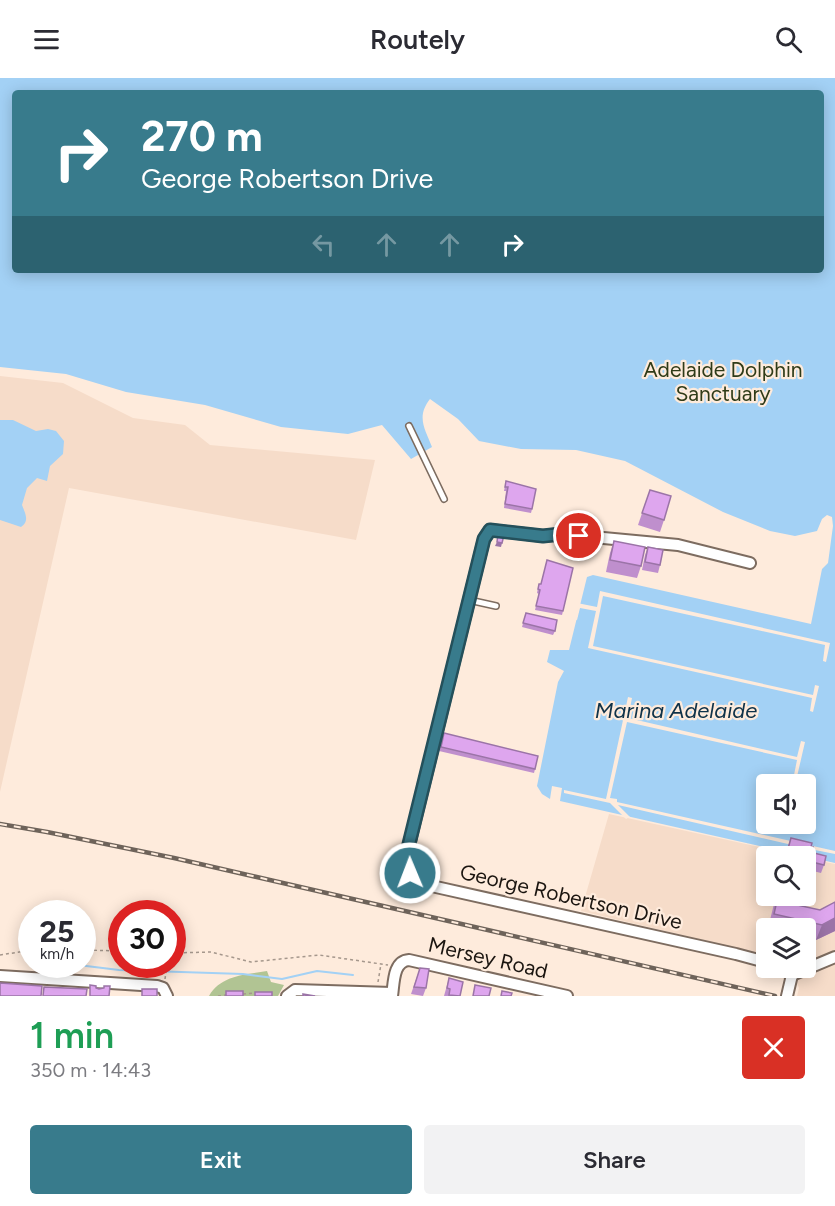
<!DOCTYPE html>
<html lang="en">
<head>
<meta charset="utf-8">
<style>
  :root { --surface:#fff; --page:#f2f2f3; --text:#2b2b33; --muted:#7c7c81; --accent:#387b8c }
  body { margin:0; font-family:Figtree,sans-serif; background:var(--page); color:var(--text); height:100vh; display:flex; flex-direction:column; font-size:22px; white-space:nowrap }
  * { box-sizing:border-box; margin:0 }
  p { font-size:20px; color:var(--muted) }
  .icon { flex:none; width:33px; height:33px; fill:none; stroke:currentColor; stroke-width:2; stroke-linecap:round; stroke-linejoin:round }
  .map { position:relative; height:918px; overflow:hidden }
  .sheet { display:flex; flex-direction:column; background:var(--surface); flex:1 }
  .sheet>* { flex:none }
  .guide { position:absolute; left:12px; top:12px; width:812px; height:183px; border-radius:6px; box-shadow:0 3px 15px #0003; background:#387b8c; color:#fff; overflow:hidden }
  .buttons { position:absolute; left:756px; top:696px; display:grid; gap:12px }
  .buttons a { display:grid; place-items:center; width:60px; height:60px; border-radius:6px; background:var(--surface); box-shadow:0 3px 15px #0003; font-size:30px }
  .speed { position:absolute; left:18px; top:822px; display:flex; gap:12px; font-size:30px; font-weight:700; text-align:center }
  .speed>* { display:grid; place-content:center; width:78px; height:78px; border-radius:50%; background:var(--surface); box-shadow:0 3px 15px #0003; line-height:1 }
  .speed small { font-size:15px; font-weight:400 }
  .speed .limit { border:9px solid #d22; background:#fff; color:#111 }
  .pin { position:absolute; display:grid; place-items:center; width:51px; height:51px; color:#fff; margin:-26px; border:3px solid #fff; border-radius:50%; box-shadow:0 2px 6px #0007 }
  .me { position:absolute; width:66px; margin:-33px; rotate:359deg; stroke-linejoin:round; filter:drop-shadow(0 0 4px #0008) }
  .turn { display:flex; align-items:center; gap:21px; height:126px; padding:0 30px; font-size:27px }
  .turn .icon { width:78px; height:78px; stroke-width:2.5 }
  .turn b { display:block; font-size:42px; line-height:51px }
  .lanes { display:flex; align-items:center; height:57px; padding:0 30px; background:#0003; justify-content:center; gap:30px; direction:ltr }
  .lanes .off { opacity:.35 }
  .round { display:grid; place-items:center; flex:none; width:63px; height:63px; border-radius:6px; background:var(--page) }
  .headline { display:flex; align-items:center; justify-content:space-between; height:102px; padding:0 30px }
  h1 { font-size:36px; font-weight:600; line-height:45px; color:#1e9e55 }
  .action { display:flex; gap:12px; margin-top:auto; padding:12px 30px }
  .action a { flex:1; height:69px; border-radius:6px; background:var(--accent); color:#fff; font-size:24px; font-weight:600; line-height:69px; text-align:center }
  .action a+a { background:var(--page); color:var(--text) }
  header { display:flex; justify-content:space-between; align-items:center; height:78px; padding:0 30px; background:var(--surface); font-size:27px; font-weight:600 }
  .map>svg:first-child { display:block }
</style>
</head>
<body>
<header><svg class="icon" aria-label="menu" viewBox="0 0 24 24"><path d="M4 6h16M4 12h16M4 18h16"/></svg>Routely<svg class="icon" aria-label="search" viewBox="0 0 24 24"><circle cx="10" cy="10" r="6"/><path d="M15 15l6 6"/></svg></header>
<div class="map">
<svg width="835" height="918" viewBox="0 0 835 918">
  <rect width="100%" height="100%" fill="#feebdc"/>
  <!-- built -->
  <g fill="#f6dcc9">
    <polygon points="0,298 63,305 133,340 185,347 210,367 375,382 356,462 69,410 0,714"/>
    <polygon points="609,736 800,778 766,778 766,818 806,818 806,780 835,786 835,918 797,918 799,910 790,890 806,890 806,850 766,850 766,877 581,833"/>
  </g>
  <!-- green -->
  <path fill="#b1c493" d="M267 893 271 904 284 907 278 918H209C221 897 245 897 267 893Z"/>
  <!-- water -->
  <g fill="#a3d1f5" fill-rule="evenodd">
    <path d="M0 0H835V785L560 723 562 710 552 708 550 721 542 716 537 708 558 604 564 593 547 584 550 572H569L587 499 593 497 811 546 822 491 828 485 833 448 832 439 827 437 822 441 817 453 795 458 770 453 723 434 625 383 576 372 521 371 479 363 458 341 430 321C416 339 425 351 432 369L411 381 382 347 348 356 281 349 205 327 126 314 66 296 0 289ZM15 15H820V192H15ZM766 706H806V746H766Z"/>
    <path d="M0 342H13L36 353 48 351 56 353 64 363 63 376 50 388 47 403 37 400 27 410 22 427C25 435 30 443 21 449L0 442Z"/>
  </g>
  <!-- pier -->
  <g fill="#feebdc">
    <polygon points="600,513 830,565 826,584 823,583 825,567 603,518 593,568 813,617 815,607 819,608 813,634 810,633 812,620 588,570 596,533 580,530 577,542 573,541 577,525 597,529"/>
    <polygon points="628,619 632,620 628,640 797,679 801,663 805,664 796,703 793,702 797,682 627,644 610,720 617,721 617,724 835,773 835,776 795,768 797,774 788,766 618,727 630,739 626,741 610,725 564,715 564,712 606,721"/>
  </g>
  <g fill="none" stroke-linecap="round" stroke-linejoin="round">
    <!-- stream -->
    <polyline stroke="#a3d1f5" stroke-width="2" points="70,886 119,892 243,896 282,901 317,893 353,897"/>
    <!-- service casing -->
    <g stroke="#7d6c60" stroke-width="8">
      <g id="service">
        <polyline points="409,348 444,421"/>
        <polyline points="469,522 496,528"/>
      </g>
    </g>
    <!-- minor casing -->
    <g stroke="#7d6c60" stroke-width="14">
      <g id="minor">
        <path d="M750 485 678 467 561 456 543 458 490 452 484 461 409 767C407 787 405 798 427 807L736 876 766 884"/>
        <polyline points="780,890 792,897"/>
        <polyline points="792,897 835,879"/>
        <polyline points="0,898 157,908 163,910 167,918"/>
        <polyline points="287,918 295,912 392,915"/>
        <path d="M392 918C394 905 393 883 409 882L567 918"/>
        <polyline points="787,918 792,897"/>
      </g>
    </g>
    <!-- path -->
    <g stroke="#a5978c" stroke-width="1.5" stroke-dasharray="3 3" stroke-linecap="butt">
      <polyline points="82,872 122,873"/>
      <polyline points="172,875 211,874 251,884 319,877 388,887"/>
      <polyline points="0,877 32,872"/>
      <polyline points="165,901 167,886"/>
      <polyline points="378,904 381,886"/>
      <polyline points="243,916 256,915"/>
      <polyline points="218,918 226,917"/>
    </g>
    <!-- service -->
    <use href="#service" stroke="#fff" stroke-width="5"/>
    <!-- minor -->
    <use href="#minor" stroke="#fff" stroke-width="10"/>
    <!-- rail casing -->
    <g stroke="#6e635a" stroke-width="4.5">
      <polyline id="rail" points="0,746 47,754 174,780 775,918"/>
    </g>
    <!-- rail -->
    <use href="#rail" stroke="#feebdc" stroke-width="2" stroke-dasharray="7" stroke-linecap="butt"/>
  </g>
  <!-- wall -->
  <g fill="#bf8fcd">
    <polygon points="506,403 532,431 531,435 504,430 506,413 504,413"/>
    <polygon points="650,412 664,442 660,454 638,447"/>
    <polygon points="614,463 641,488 637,500 606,494 610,475"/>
    <polygon points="648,469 660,487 658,495 642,492 645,477"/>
    <polygon points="547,482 563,533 562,537 535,532 539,516 537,515 538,510 539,506 541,506"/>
    <polygon points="526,535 555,553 553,557 522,549"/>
    <polygon points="444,655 535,691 534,695 439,673"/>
    <polygon points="791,760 813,769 806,802 806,778 784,778"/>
    <polygon points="814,775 824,787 821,795 809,792"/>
    <polygon points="776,818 799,818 797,827 820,832 835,824 835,853 816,862 806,860 806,850 768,850"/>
    <polygon points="420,890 426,910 423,918 411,916"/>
    <polygon points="449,900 460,918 444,918"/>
  </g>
  <!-- shaded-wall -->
  <g fill="#9b74a7">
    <polygon points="497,464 502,465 501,469 495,468"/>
    <polygon points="835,840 835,853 816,862 822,847"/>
  </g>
  <!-- building -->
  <g fill="#dea6ee" stroke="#9b74a7" stroke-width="1.5">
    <polygon points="506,403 536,411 532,431 505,426 508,409 505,409"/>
    <polygon points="650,412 671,418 664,442 642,435"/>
    <polygon points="498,456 504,457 502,465 497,464"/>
    <polygon points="614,463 645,469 641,488 610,482"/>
    <polygon points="648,469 663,472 660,487 645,484"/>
    <polygon points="547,482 573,490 563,533 536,528 540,512 538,511 539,506 541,506"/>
    <polygon points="526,535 557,542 555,553 523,545"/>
    <polygon points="444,655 538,678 535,691 441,669"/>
    <polygon points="791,760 812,765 811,769 813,769 811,778 809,778 810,781 806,801 806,778 786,778"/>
    <polygon points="814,775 826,778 824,787 812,784"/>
    <polygon points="778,818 799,818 797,827 820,832 835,824 835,840 822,847 774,836"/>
    <polygon points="420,890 429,891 426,910 414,909"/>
    <polygon points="449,900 463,904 460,918 449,917 450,911 447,910"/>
    <polygon points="0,905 42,908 41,918 0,918"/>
    <polygon points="90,907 96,908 96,910 99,911 104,910 104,908 110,908 109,918 90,918"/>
    <polygon points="475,907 491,910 489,918 473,918"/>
    <polygon points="44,909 87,911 86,918 43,918"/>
    <rect x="142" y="911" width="15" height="7"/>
    <rect x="226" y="913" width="17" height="5"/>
    <polygon points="502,913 512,915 511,918 501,918"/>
    <rect x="255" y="914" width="17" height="4"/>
    <polygon points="303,916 315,918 303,918"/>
  </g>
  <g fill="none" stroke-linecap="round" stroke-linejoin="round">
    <!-- route casing -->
    <g stroke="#24505b" stroke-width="15">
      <polyline id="route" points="410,795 407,784 409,766 484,461 490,452 543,458 561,456 579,458"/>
    </g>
    <!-- route -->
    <use href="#route" stroke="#387b8c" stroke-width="10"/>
  </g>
  <g text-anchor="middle" stroke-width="4.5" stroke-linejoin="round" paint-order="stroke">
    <!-- park labels -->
    <g font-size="21" fill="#2f3b18" stroke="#feebdc">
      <text x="723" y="299">Adelaide Dolphin<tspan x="723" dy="24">Sanctuary</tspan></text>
    </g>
    <!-- street labels -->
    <g font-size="21" fill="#1b1510" stroke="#feebdc">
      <text transform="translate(571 819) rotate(13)" y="7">George Robertson Drive</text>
      <text transform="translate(488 880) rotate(13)" y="7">Mersey Road</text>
    </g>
    <!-- water labels -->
    <g font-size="22" font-style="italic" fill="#0f3249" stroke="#feebdc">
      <text x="676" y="640">Marina Adelaide</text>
    </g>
  </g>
</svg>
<div class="buttons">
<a><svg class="icon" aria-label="sound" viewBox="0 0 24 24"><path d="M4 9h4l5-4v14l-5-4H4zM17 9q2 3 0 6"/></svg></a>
<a><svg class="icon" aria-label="search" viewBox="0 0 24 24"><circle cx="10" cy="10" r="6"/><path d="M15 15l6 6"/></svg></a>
<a><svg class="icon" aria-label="layers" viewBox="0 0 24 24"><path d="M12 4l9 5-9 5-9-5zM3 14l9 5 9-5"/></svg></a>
</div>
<div class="speed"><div>25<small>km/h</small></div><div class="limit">30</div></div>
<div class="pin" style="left:579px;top:458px;background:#d93025"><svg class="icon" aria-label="arrive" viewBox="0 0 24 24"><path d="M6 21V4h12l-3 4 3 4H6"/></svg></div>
<svg class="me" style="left:410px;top:795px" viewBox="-20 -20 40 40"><circle r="17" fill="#387b8c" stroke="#fff" stroke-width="3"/><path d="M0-11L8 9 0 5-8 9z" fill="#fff"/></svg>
<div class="guide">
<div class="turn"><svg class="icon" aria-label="right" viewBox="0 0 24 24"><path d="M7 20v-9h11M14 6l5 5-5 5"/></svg><div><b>270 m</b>George Robertson Drive</div></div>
<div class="lanes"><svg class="icon off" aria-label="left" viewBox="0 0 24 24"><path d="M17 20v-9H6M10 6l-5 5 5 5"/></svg><svg class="icon off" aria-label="ahead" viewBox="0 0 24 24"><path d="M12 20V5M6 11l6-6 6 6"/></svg><svg class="icon off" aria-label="ahead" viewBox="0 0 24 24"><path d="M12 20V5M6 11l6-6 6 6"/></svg><svg class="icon" aria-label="right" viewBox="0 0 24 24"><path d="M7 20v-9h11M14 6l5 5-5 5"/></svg></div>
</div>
</div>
<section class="sheet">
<div class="headline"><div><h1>1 min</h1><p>350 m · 14:43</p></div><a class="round" style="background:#d93025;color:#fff"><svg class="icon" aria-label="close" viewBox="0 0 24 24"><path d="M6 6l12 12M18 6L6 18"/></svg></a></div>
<div class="action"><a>Exit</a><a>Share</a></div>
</section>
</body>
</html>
